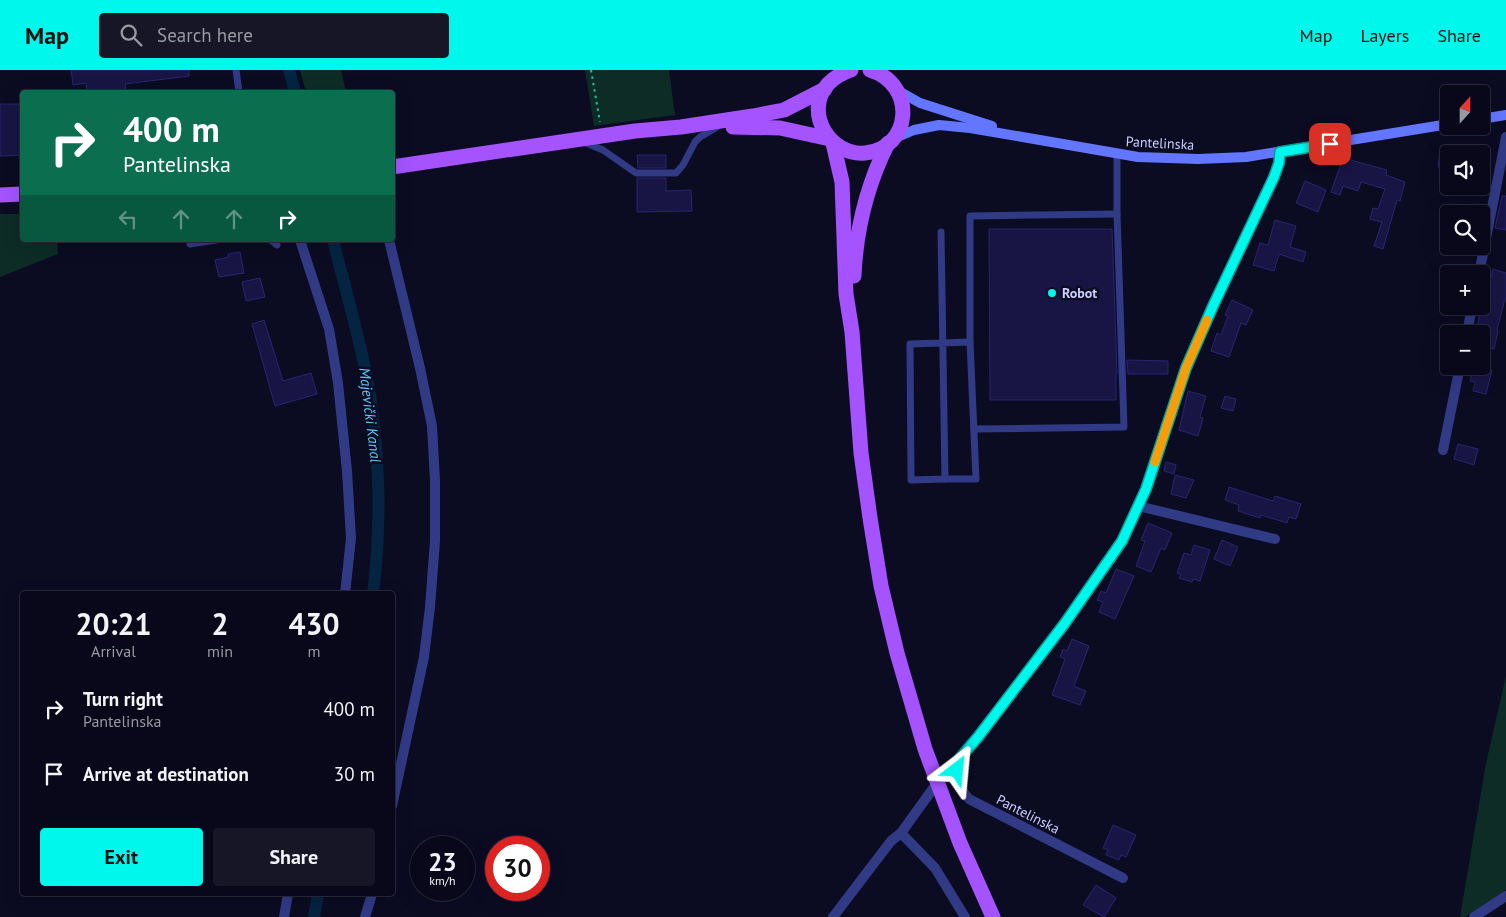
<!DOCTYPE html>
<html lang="en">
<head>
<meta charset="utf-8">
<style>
  :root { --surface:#08081a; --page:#161627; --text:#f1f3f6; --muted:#989aa2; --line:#292939; --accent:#00f7eb }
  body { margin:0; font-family:"PT Sans",sans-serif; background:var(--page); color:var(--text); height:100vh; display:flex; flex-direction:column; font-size:19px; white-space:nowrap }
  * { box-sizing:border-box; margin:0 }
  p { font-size:16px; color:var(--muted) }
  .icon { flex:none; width:28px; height:28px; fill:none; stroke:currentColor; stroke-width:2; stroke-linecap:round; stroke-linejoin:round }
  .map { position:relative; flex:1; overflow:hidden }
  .panel { position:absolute; left:20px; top:521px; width:375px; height:305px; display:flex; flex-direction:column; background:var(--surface); border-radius:5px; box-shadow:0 5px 20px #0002,0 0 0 1px var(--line) }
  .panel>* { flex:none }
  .banner { position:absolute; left:20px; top:20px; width:375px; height:152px; border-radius:5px; box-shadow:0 5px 20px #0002,0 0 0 1px var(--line); background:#0b6e4f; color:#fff; overflow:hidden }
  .needle { width:32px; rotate:21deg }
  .tools { position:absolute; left:1440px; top:15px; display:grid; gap:10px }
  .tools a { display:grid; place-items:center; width:50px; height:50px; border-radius:5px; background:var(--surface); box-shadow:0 5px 20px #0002,0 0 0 1px var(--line); font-size:25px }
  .speed { position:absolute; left:410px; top:766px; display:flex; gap:10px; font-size:25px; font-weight:700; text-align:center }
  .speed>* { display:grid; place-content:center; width:65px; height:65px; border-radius:50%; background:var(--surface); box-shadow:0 5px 20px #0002,0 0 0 1px var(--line); line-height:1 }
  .speed small { font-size:12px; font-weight:400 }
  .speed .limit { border:8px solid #d22; background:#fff; color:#111 }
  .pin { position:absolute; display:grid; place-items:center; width:42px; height:42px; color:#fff; margin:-21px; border-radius:10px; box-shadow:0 2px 8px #0006 }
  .me { position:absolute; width:55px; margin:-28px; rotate:29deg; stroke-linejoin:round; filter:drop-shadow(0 0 4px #0008) }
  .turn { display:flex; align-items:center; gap:18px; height:105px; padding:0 20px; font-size:22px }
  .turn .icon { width:65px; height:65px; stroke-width:2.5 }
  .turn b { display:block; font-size:35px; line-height:42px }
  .lanes { display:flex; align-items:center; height:48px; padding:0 20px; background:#0003; justify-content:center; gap:25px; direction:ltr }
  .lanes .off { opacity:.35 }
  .eta { display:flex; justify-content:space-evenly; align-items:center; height:85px; text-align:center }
  .eta b { font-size:30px; font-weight:600; line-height:35px }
  .button { display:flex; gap:10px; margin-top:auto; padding:10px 20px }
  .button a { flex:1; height:58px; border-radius:5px; background:var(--accent); color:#111; font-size:20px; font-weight:600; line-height:58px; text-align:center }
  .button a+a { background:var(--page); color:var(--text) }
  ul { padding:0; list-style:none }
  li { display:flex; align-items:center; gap:15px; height:65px; padding:0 20px }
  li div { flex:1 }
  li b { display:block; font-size:19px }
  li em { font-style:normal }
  header { display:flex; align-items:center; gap:30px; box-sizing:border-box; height:70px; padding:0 25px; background:var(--accent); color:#111 }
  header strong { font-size:24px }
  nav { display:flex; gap:28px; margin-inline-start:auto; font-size:18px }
  .search { width:350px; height:45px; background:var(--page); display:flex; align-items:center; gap:12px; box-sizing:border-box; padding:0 18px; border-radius:5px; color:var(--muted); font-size:19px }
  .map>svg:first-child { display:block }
</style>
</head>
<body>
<header>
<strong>Map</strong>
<div class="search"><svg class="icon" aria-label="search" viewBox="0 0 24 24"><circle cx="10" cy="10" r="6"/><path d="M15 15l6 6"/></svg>Search here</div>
<nav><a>Map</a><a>Layers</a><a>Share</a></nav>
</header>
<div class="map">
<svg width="1506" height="847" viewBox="0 0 1506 847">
  <rect width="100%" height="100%" fill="#0b0b22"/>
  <!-- green -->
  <g fill="#0d2c26">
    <polygon points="300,0 341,0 346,22 306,22"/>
    <polygon points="585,0 669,0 675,45 594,56"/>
    <polygon points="0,144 22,144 22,170 57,170 58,184 0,207"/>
    <polygon points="1506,606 1506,820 1465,847 1460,847 1486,693"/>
  </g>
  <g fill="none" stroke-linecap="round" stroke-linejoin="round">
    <!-- canal -->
    <g stroke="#042441" stroke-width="12">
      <polyline points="289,0 295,22"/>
      <path d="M333 170C344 214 357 259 366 303 380 373 382 453 373 524"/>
      <polyline points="314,847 318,824"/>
    </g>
  </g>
  <!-- building -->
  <g fill="#181544" stroke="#292573">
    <polygon points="71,0 189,0 189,6 125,14 126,22 87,22 86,13 73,15"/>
    <polygon points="0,34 22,34 22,85 0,86"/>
    <polygon points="1440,81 1449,83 1449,98 1438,97"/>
    <polygon points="637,85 666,85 666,98 638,98"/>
    <polygon points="1343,88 1387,100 1386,105 1405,112 1400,131 1397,130 1383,179 1374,176 1382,152 1370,149 1373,138 1378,139 1385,119 1361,112 1358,121 1343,116 1340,125 1331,122"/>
    <polygon points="637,108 666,108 666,121 691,120 692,141 637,142"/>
    <polygon points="1305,111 1326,120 1318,142 1296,133"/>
    <polygon points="1502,126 1506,126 1506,160 1495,158"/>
    <polygon points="1275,150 1296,156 1290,177 1306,182 1303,192 1279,184 1274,201 1253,195 1260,173 1268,175"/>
    <polygon points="989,159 1112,159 1117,304 1116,304 1116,330 990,330"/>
    <polygon points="240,182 244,203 219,207 215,190 229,187 228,184"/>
    <polygon points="1493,199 1506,203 1506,225 1497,260 1498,261 1494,279 1490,278 1485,298 1492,300 1486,324 1473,321 1475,312 1470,311 1474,296 1481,296 1481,264 1476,264 1484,222 1487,222"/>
    <polygon points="260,208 265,227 246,231 242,212"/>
    <polygon points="1232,230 1253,240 1246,255 1241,253 1229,287 1211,281 1217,263 1221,265 1228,246 1225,245"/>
    <polygon points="264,250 283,311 311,303 317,324 275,336 252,254"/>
    <polygon points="1127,290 1168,291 1168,304 1128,304"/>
    <polygon points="1188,321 1206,326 1200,347 1203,348 1198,366 1179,360"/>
    <polygon points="1225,326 1236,329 1233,341 1221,338"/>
    <polygon points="1458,374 1478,379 1474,395 1454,389"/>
    <polygon points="1166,392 1176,395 1174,404 1164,401"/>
    <polygon points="1175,405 1194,410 1186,428 1171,424"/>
    <polygon points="1229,417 1273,431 1275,426 1301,434 1296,449 1289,447 1287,453 1261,445 1260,448 1238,441 1239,435 1225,430"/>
    <polygon points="1148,453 1172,463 1165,480 1161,478 1151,502 1136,496 1145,471 1141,470"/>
    <polygon points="1222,470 1238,477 1230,496 1214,489"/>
    <polygon points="1194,475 1210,480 1200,511 1193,509 1192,512 1179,508 1181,504 1177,503 1184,483 1191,485"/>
    <polygon points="1116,499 1134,506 1115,549 1099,542 1103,532 1097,530 1101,521 1106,523"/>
    <polygon points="1072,569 1089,576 1074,616 1086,621 1080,635 1052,625 1065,589 1060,587 1063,579 1067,581"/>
    <polygon points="1113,755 1136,765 1126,787 1121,785 1119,790 1106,785 1108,780 1103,778"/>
    <polygon points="1096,815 1116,828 1104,847 1083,835"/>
  </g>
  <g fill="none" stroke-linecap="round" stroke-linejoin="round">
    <!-- path -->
    <polyline stroke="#22bd9c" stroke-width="2" stroke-dasharray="2.5 4" stroke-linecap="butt" points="591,0 600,52"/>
    <!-- lane -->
    <g stroke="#313a85" stroke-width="7">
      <polyline points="236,0 239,22"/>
      <polyline points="584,72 603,80 636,103 676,103 683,95 695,72 700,67 717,57"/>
      <polyline points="941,162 945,409 911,410 910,274 970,272 970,146 1117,144"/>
      <polyline points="271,170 277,175"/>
      <polyline points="190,174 216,170"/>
      <polyline points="974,359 1124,357 1117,144 1117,84"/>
      <polyline points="945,409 976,409 970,272"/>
    </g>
    <!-- street -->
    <g stroke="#313a85" stroke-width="10">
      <polyline points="300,170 329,259 338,313 347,401 351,468 345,524"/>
      <polyline points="389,170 420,298 432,356 435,411 435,471 430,537 424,587 392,736"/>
      <polyline points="1479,204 1506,67"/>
      <polyline points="1467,264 1472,236"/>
      <polyline points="1443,380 1460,296"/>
      <polyline points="1138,436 1275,469"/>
      <polyline points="901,763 935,798 965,847"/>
      <polyline points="1123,808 969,729 961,719 957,700 960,688 978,667 1065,553 1122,471 1146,419 1186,298 1213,236 1274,107 1279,93 1280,82"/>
      <polyline points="284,847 288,824"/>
      <polyline points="365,847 372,824"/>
      <polyline points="833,847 891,771 901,763 937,713"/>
      <polyline points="1474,847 1506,826"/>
    </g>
    <!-- secondary -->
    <g stroke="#6376ff" stroke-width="10">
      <polyline points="897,20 920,33 992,56"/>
      <polyline points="1481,49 1506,45"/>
      <polyline points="895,68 914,60 939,55 970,58 1138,87 1198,89 1246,87 1449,54"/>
    </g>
    <!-- primary -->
    <g stroke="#a553ff" stroke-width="15">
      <path d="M851 0C842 3 835 7 828 14 803 42 830 86 865 83 912 79 917 14 870 0"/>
      <polyline points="733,57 780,58 830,69"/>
      <polyline points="833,73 842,112 846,224 852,262 861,383 870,448 881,516 897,583 925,679 960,773 993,847"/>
      <polyline points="392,97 635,61 681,57 753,46 784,40 825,19"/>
      <polyline points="0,125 22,124"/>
      <path d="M854 206C856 159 867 115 888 73"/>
    </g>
  </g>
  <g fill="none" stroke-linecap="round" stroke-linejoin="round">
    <!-- route casing -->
    <g stroke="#00a199" stroke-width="12">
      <polyline id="route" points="957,700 960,688 978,667 1065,553 1122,471 1146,419 1186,298 1213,236 1274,107 1279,93 1280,82 1330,74"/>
    </g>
    <!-- route -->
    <use href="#route" stroke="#00f7eb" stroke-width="9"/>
    <!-- slow -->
    <polyline stroke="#f59e0b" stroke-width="9" points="1155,392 1186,298 1207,250"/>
  </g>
  <!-- markers -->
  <circle fill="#00f7eb" stroke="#0b0b22" stroke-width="2" cx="1052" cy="223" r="5"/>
  <g text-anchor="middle" stroke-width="5" stroke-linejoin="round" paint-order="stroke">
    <!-- street labels -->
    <g font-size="14" fill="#cccdff" stroke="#0b0b22">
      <text transform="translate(1160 73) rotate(3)" y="5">Pantelinska</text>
      <text transform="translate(1028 744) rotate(27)" y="5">Pantelinska</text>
    </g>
    <!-- poi labels -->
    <g font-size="14" font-weight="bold" fill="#cccdff" stroke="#0b0b22" text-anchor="start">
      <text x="1062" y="228">Robot</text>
    </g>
    <!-- water labels -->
    <g font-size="15" font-style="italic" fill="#5acbff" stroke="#0b0b22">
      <text transform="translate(370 345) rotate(83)" y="5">Majevički Kanal</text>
    </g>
  </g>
</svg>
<div class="tools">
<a><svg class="needle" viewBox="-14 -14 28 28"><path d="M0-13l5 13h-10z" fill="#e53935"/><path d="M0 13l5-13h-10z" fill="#989aa2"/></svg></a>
<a><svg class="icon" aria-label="sound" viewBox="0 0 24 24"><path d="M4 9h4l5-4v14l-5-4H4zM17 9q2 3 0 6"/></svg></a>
<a><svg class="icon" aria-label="search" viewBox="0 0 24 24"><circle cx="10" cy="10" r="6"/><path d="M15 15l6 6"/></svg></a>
<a>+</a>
<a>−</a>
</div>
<div class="speed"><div>23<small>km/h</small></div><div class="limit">30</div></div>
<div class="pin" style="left:1330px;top:74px;background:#d93025"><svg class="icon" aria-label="arrive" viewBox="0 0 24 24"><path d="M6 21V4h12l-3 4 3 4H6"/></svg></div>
<svg class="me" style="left:957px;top:700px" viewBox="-20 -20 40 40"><path d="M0-17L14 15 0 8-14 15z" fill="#00f7eb" stroke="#fff" stroke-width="4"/></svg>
<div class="banner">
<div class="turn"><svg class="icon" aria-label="right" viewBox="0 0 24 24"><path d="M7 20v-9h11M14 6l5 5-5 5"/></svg><div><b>400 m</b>Pantelinska</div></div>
<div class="lanes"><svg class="icon off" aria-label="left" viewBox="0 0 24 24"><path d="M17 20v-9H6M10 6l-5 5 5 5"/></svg><svg class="icon off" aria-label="ahead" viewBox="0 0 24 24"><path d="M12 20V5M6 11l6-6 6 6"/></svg><svg class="icon off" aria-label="ahead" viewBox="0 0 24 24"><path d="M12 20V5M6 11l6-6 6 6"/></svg><svg class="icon" aria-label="right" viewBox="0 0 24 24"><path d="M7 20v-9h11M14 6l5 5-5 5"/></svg></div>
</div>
<section class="panel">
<div class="eta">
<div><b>20:21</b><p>Arrival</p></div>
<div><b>2</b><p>min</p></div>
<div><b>430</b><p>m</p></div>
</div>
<ul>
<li><svg class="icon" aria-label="right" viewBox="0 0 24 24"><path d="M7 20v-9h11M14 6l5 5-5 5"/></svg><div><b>Turn right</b><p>Pantelinska</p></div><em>400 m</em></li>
<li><svg class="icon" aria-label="arrive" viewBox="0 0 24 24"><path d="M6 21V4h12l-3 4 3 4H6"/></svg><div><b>Arrive at destination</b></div><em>30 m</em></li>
</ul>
<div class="button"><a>Exit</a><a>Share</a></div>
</section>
</div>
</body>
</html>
